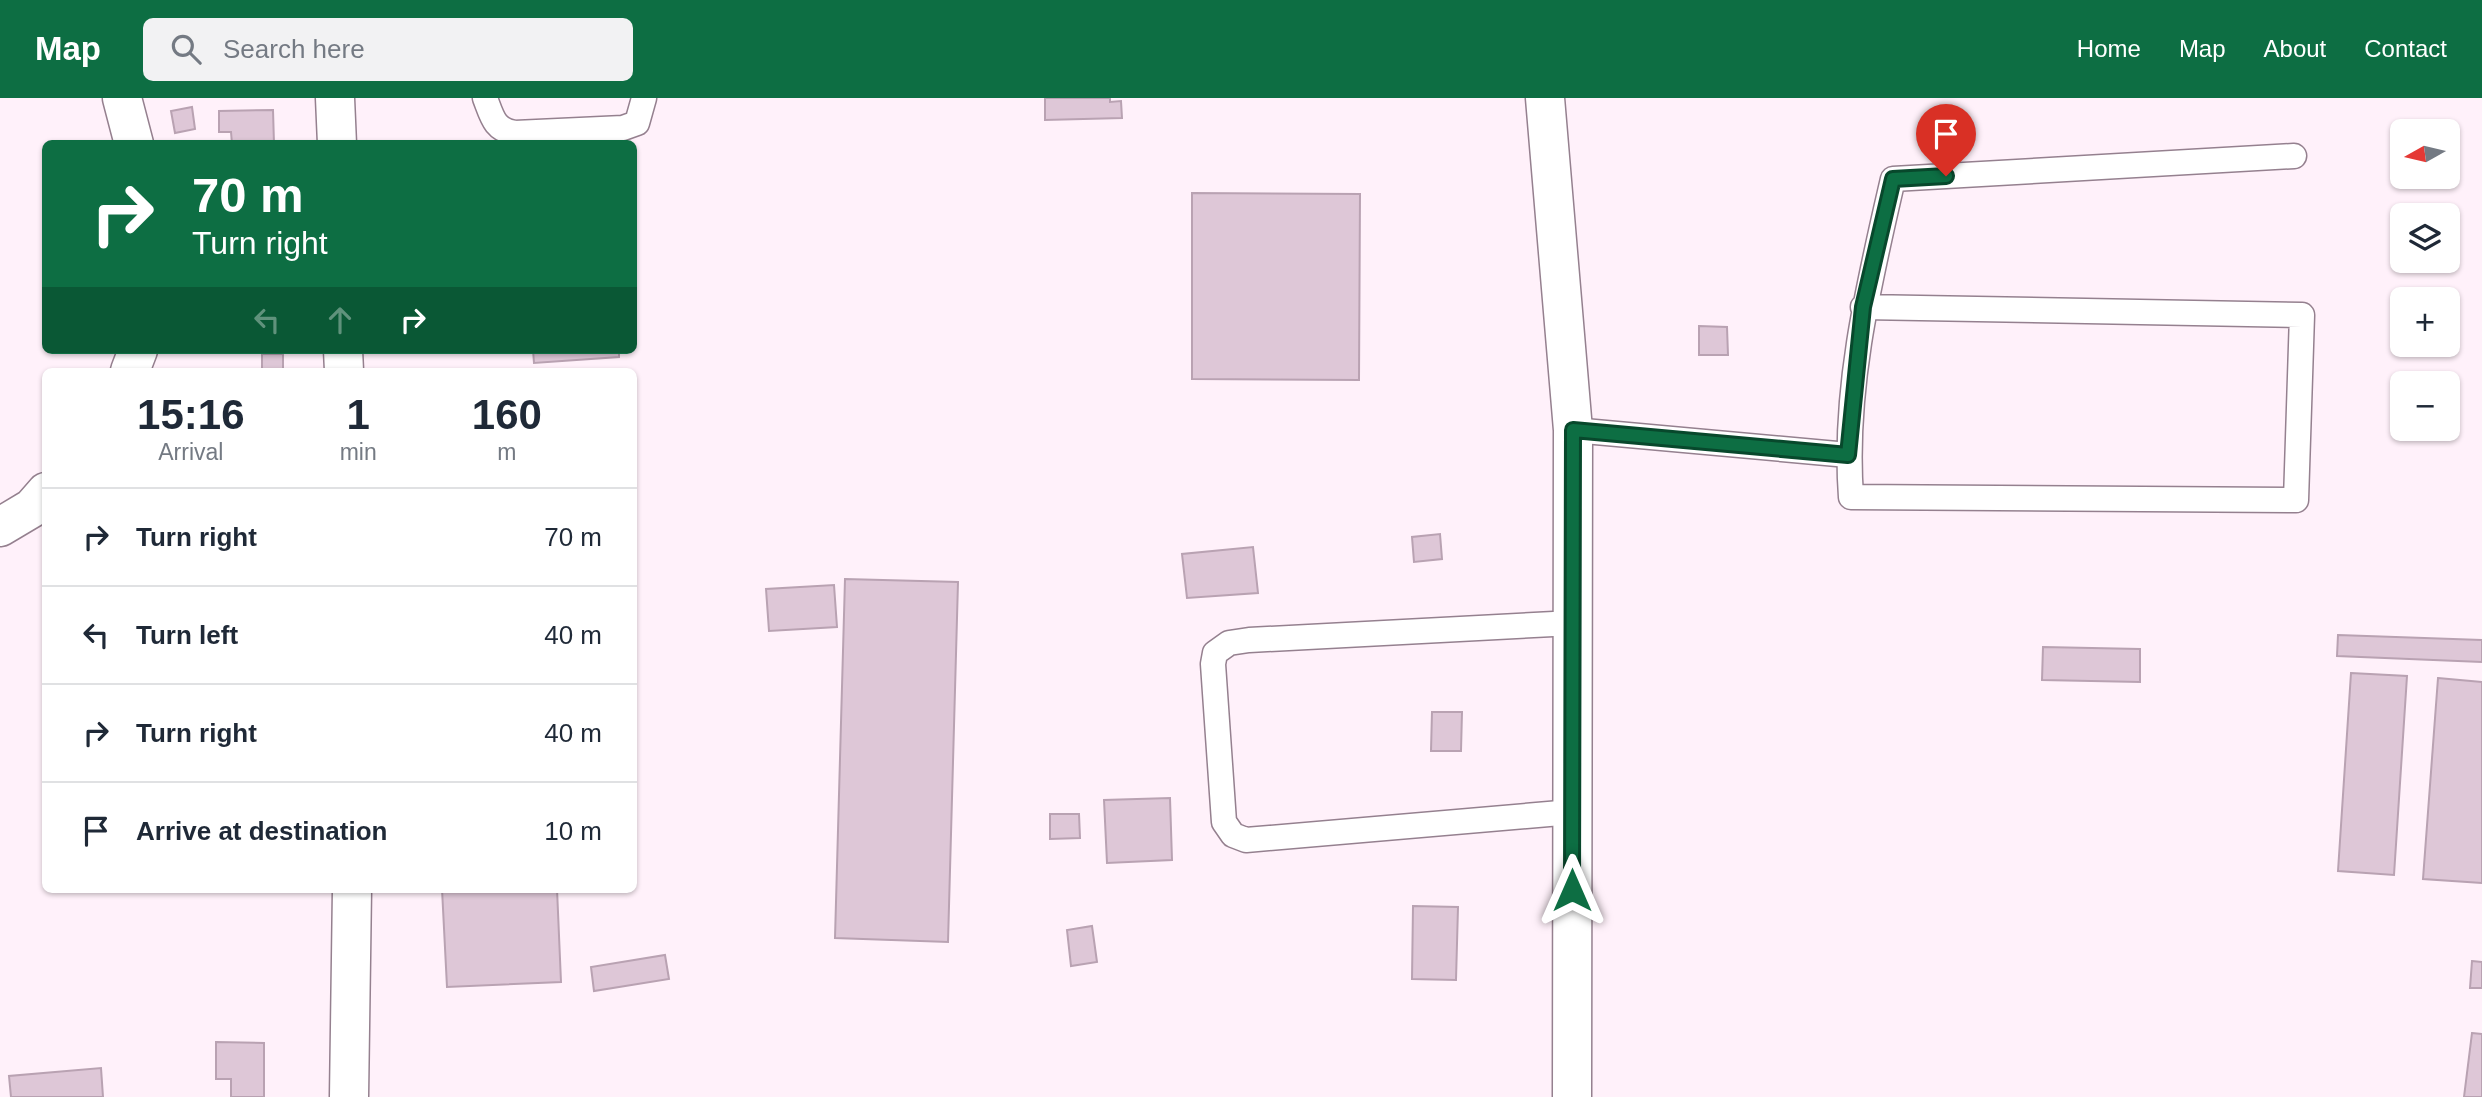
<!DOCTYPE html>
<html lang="en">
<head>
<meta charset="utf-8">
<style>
  :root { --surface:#fff; --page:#f2f2f3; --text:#1f2937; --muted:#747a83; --line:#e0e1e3; --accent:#0d6e43 }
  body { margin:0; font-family:Helvetica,sans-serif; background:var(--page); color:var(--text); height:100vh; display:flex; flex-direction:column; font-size:26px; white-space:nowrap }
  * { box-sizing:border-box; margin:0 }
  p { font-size:23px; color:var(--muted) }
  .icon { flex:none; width:38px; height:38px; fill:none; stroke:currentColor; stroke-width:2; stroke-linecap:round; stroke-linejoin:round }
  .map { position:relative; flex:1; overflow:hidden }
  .panel { position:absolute; left:42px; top:270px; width:595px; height:525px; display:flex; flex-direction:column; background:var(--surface); border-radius:10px; box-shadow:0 2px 5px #0004 }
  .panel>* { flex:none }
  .top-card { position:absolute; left:42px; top:42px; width:595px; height:214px; border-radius:10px; box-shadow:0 2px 5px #0004; background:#0d6e43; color:#fff; overflow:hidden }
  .needle { width:46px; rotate:262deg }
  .tools { position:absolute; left:2390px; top:21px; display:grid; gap:14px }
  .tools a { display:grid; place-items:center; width:70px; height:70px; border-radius:10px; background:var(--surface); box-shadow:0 2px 5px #0004; font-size:35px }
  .pin { position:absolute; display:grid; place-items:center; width:60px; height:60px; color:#fff; margin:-72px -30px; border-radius:50% 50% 50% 0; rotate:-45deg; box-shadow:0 0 7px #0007 }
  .pin .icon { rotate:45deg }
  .me { position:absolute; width:77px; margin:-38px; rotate:0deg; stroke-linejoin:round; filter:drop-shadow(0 0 5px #0008) }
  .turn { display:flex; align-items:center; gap:24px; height:147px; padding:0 35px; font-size:32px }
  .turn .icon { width:91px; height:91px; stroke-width:2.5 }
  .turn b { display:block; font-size:49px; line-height:60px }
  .lanes { display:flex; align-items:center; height:66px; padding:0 35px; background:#0003; justify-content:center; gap:35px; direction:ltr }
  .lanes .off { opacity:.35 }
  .eta { display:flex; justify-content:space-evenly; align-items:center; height:119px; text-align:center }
  .eta b { font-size:42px; font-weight:700; line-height:49px }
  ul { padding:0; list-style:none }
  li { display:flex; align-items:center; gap:21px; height:98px; padding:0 35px; border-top:2px solid var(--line) }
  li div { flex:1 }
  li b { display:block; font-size:26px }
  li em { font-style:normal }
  header { display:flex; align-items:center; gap:42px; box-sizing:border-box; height:98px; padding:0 35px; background:var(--accent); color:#fff }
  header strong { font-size:33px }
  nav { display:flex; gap:38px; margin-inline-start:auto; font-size:24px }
  .search { width:490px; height:63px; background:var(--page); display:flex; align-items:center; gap:18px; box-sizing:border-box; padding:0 24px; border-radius:10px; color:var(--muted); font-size:26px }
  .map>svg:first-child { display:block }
</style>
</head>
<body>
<header>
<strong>Map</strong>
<div class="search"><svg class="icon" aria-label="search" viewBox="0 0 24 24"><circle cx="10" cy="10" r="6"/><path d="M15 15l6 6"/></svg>Search here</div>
<nav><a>Home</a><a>Map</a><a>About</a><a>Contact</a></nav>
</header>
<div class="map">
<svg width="2482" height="999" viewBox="0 0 2482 999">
  <rect width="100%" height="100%" fill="#fff1fa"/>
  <!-- building -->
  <g fill="#dec7d7" stroke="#b9a2b2" stroke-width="2">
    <polygon points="1045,0 1110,0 1110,4 1121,3 1122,20 1045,22"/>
    <polygon points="192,9 195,31 175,35 171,13"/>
    <polygon points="273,12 274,46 232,46 231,34 219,34 219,13"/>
    <polygon points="1192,95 1360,96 1359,282 1192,281"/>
    <polygon points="1699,228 1727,229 1728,257 1699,257"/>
    <polygon points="533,252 619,252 619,259 534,265"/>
    <rect x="262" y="256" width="21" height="17"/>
    <polygon points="1440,436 1442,461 1414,464 1412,439"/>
    <polygon points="1253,449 1258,495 1187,500 1182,456"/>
    <polygon points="845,481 958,484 948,844 835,840"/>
    <polygon points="834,487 837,529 769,533 766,491"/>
    <polygon points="2338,537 2482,542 2482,564 2337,558"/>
    <polygon points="2043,549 2140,551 2140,584 2042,582"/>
    <polygon points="2351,575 2407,578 2394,777 2338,773"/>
    <polygon points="2438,580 2482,584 2482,785 2423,781"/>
    <polygon points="1432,614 1462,614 1461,653 1431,653"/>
    <polygon points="1170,700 1172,762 1107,765 1104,702"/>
    <polygon points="1050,716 1079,716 1080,740 1050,741"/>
    <polygon points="442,791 557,791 561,884 447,889"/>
    <polygon points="1413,808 1458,809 1456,882 1412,881"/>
    <polygon points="1092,828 1097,864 1071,868 1067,832"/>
    <polygon points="665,857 669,881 594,893 591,869"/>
    <polygon points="2472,863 2482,864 2482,890 2470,890"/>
    <polygon points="2472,935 2482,936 2482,999 2464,999"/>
    <polygon points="216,944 264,945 264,999 231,999 231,981 216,981"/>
    <polygon points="101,970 103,999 11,999 9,978"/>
  </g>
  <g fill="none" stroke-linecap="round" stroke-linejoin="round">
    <!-- lane casing -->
    <g stroke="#95808f" stroke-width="27">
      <g id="lane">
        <path d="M485 0C492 18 494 32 515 35L623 30 637 25 644 0"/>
        <path d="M1863 209 2302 217 2296 402 1851 399C1843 292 1869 185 1893 81L2294 58"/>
        <polyline points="1573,332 1848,357"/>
        <polyline points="1572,714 1246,742 1233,737 1224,724 1213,566 1215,555 1229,545 1249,542 1573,525"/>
      </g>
    </g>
    <!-- street casing -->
    <g stroke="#95808f" stroke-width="41">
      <g id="street">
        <polyline points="122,0 134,46"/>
        <polyline points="335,0 337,46"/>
        <polyline points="343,252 344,273"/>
        <polyline points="130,273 138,252"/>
        <polyline points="0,429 32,410 46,394"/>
        <polyline points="349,999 352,791"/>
      </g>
    </g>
    <!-- secondary casing -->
    <g stroke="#95808f" stroke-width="41">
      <polyline id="secondary" points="1545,0 1573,332 1572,999"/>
    </g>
    <!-- lane -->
    <use href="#lane" stroke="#fff" stroke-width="24"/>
    <!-- street -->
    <use href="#street" stroke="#fff" stroke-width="38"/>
    <!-- secondary -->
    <use href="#secondary" stroke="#fff" stroke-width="38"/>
  </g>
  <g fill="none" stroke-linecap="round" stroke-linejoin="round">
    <!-- route casing -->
    <g stroke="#08482c" stroke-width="18">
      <polyline id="route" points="1572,792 1573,332 1848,357 1863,209 1893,81 1946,78"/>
    </g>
    <!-- route -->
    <use href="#route" stroke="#0d6e43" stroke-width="12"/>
  </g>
</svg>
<div class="tools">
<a><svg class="needle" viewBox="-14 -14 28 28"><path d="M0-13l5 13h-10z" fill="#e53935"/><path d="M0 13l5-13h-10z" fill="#747a83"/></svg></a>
<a><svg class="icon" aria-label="layers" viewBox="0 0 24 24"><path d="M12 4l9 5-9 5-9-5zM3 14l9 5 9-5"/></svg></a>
<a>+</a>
<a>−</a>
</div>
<div class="pin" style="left:1946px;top:78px;background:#d93025"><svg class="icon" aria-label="arrive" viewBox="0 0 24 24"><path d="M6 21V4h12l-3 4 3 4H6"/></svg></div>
<svg class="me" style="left:1572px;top:792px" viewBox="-20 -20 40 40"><path d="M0-17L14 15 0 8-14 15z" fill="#0d6e43" stroke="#fff" stroke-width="4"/></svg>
<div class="top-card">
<div class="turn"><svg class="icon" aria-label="right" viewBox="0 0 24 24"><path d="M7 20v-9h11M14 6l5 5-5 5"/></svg><div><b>70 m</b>Turn right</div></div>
<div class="lanes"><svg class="icon off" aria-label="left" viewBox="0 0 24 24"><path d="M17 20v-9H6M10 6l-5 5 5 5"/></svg><svg class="icon off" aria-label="ahead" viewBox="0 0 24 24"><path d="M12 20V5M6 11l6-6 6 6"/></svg><svg class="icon" aria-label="right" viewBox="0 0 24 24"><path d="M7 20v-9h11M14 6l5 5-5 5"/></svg></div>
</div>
<section class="panel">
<div class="eta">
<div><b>15:16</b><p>Arrival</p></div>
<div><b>1</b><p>min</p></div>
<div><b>160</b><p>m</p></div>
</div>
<ul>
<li><svg class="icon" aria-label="right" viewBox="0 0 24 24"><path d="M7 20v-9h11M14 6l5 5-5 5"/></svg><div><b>Turn right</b></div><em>70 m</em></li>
<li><svg class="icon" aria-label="left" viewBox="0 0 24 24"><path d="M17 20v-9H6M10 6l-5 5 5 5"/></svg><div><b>Turn left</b></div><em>40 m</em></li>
<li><svg class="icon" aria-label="right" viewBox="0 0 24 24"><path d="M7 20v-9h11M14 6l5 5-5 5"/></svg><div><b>Turn right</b></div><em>40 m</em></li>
<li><svg class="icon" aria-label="arrive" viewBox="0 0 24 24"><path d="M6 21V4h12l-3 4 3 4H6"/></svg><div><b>Arrive at destination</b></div><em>10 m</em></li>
</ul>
</section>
</div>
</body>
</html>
